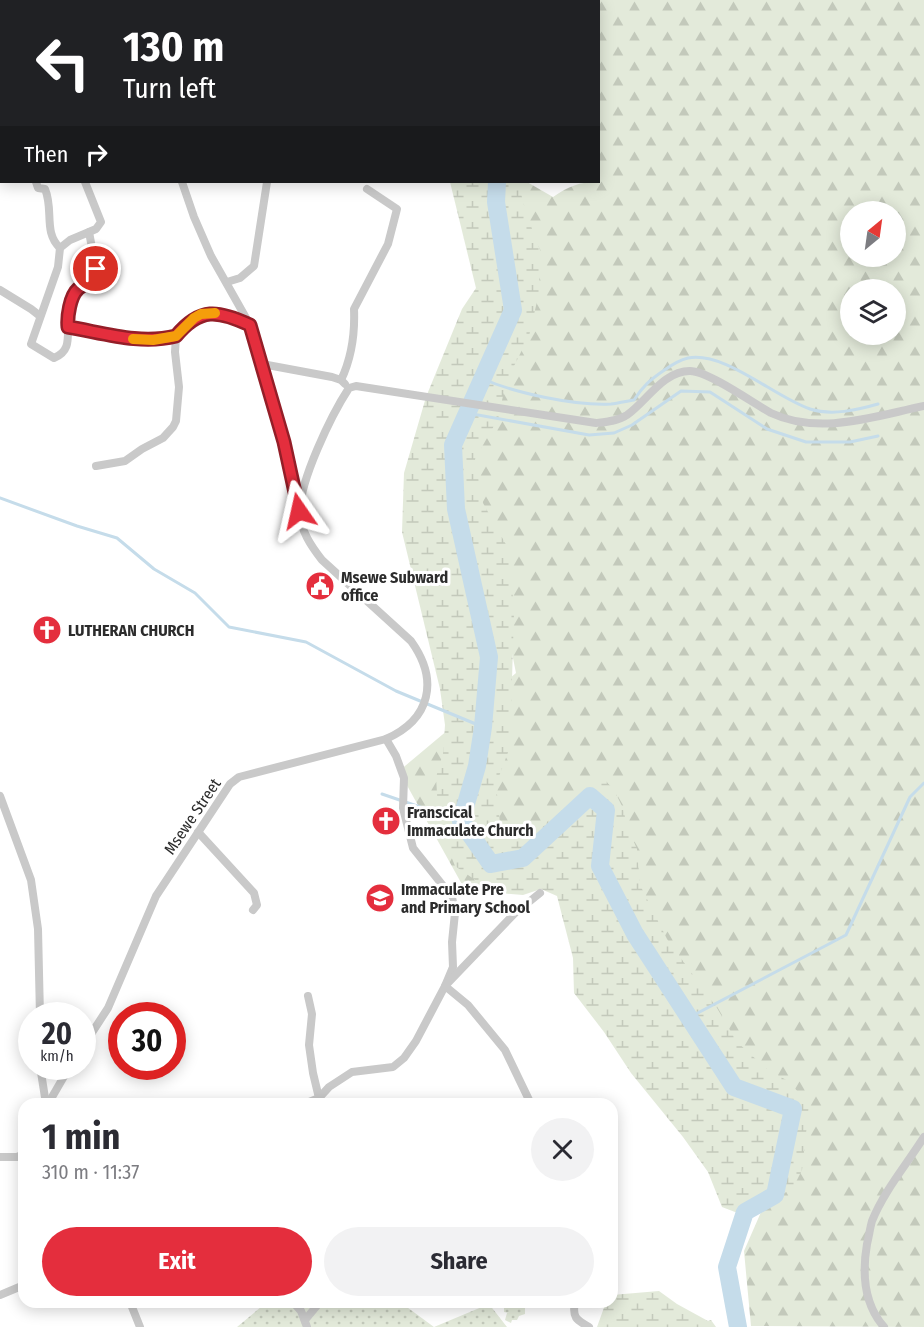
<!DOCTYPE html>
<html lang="en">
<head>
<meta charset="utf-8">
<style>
  :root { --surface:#fff; --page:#f2f2f3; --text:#2b2b33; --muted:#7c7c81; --accent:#e42e3d }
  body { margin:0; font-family:"Fira Sans Condensed",sans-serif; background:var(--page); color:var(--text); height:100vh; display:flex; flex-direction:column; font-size:22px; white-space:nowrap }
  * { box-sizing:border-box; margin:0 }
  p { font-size:20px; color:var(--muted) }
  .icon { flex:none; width:33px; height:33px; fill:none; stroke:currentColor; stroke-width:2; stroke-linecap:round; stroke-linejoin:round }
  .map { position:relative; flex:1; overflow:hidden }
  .details { position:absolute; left:18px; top:1098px; width:600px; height:210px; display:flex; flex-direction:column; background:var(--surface); border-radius:18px; box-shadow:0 3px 15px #0003 }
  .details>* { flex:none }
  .top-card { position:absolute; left:0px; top:0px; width:600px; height:183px; box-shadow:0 3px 15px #0003; background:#202124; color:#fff; overflow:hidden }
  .needle { width:39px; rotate:29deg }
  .controls { position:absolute; left:840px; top:201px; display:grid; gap:12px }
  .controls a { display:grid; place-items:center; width:66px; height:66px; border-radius:50%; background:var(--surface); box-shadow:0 3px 15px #0003; font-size:30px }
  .speed { position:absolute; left:18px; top:1002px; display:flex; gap:12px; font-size:30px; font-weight:700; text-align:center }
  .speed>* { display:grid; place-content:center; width:78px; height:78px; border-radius:50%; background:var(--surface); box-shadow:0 3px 15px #0003; line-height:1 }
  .speed small { font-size:15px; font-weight:400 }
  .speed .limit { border:9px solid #d22; background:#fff; color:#111 }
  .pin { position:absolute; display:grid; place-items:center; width:51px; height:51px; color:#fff; margin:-26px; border:3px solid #fff; border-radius:50%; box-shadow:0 2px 6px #0007 }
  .me { position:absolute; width:66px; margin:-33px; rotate:349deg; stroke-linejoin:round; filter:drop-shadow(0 0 4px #0008) }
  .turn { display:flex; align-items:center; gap:21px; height:126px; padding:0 24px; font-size:27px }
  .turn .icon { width:78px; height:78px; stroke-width:2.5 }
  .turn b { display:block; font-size:42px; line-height:51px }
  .then { display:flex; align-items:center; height:57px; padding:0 24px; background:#0003; gap:12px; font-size:22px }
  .round { display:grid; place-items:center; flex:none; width:63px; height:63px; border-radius:32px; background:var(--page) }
  .headline { display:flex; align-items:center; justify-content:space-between; height:102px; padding:0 24px }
  h1 { font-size:36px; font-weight:700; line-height:45px }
  .action { display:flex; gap:12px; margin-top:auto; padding:12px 24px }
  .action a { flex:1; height:69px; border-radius:36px; background:var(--accent); color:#fff; font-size:24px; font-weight:700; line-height:69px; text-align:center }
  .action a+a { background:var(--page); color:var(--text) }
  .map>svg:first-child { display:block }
</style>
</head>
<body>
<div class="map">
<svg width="924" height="1327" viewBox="0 0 924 1327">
  <defs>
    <pattern id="grass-dots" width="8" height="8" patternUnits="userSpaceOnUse" patternTransform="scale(1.5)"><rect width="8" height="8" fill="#e3eada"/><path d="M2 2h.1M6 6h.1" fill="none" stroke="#c3c9bb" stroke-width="1.8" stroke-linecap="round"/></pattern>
    <pattern id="forest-firs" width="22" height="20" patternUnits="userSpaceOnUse" patternTransform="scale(1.5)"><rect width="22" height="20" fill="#e3eada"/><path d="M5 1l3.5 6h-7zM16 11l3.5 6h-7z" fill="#c3c9bb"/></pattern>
    <pattern id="wetland-marsh" width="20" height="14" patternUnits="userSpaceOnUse" patternTransform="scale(1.5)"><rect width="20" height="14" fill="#e3eada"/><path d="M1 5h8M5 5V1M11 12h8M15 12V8" fill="none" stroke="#c3c9bb"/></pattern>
  </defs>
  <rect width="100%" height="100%" fill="#fff"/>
  <!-- grass -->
  <g fill="url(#grass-dots)">
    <polygon points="267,1302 400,1302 434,1327 489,1304 507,1327 237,1327"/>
    <polygon points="504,1302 532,1302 525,1306 525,1314 519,1316 517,1320 512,1320 511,1323 505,1320 507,1313 509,1313 504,1312"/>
  </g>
  <!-- forest -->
  <path fill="url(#forest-firs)" fill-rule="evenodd" d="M550 0H924V1327L751 1326 744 1251 775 1180 563 884 464 888 399 771 516 673 471 449 507 182H527L553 197C569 186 579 182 598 182V2ZM850 212H896V256H850ZM850 290H896V334H850Z"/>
  <!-- wetland -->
  <g fill="url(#wetland-marsh)">
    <polygon points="450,182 518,182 526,213 540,250 539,293 529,336 506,382 498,419 475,459 483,503 509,550 514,612 510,747 498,779 497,794 501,833 514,841 530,839 541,829 565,801 583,791 593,780 605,780 614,790 623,808 627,826 637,849 640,885 667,939 717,1008 737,1042 768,1070 790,1082 809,1106 802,1170 793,1188 751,1213 735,1212 722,1207 708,1172 683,1137 631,1073 604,1032 574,993 573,958 557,896 541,889 523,895 499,893 481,884 455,866 439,826 436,777 443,754 445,725 440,689 402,532 404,473 426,397 462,309 476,288"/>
    <polygon points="659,1291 677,1304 708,1321 711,1320 716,1327 597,1327 606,1302 612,1302 612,1295"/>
  </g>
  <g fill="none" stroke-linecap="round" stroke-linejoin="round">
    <!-- stream -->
    <g stroke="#c5dcea" stroke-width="3">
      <path d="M483 379C515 393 575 406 611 404 619 403 627 401 634 400 643 386 650 380 663 371 670 366 679 360 688 358 725 351 774 397 810 409 832 416 857 410 878 404"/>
      <polyline points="467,413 589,435 614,433 632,425 681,391 710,392 767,429 806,442 850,442 878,436"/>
      <polyline points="0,498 77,526 117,538 154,569 195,593 229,627 306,642 396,691 483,727"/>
      <polyline points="382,794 461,821"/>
      <polyline points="690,1017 846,935 910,797 924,783"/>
    </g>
    <!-- river -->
    <g stroke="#c5dcea" stroke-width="18">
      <polyline points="506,2 506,0"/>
      <polyline points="497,182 496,202 513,310 453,445 456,509 489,657 483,727 477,766 461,821 491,864 523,858 590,796 606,810 600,866 635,934 734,1087 793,1109 775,1195 745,1212 727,1267 738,1327"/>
    </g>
    <!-- minor -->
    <g stroke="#c9c9c9" stroke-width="8">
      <polyline points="94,0 95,2"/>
      <polyline points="227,0 228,2"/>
      <polyline points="104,2 105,0"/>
      <polyline points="341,2 343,0"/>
      <polyline points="0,158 2,158"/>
      <path d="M36 182 38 188 45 189C54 210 43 232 60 248"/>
      <polyline points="182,182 194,217 211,256 250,325 284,442 299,507"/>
      <path d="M89 232 70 240 60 248 58 267 31 344 54 358C69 352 68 341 68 327 104 333 140 345 176 336"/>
      <polyline points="227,282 240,278 254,266 267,182"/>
      <polyline points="0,290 31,309 40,316"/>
      <path d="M68 327C66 305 73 290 93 281L96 278V269L89 232 96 229 101 222 85 182"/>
      <polyline points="262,364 332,377 341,380 345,384"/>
      <path d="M341 380C351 359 355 333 354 309L388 244 397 209 367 189"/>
      <polyline points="96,466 125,461 142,449 163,438 173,427 176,421 179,387 175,352 176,336 187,323 201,314 213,313 237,318 249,324"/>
      <polyline points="386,739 396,756 404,778 403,808 413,848 452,897 455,913 452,942 453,967 445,986 468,1005 505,1050 531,1104"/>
      <polyline points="0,796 31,880 38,929 40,1016"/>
      <polyline points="198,832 254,893 257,905 253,910"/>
      <polyline points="308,996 312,1014 309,1045 313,1073 319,1098 325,1104"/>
      <path d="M82 1048 108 1008 156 896 230 784 239 777 386 739C431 719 439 680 411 641L322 560C311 546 301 531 300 514 298 483 332 414 349 388L356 386 596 423C606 422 618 421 627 415 647 401 663 371 690 371 708 371 753 403 771 413 820 436 875 416 924 406"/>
      <polyline points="40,1066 46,1104"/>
      <polyline points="48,1104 70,1066"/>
      <polyline points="304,1104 319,1098 329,1087 352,1072 393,1067 404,1058 416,1041 445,986 514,914 540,893"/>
      <polyline points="0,1157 17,1157 24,1154"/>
      <polyline points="0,1295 24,1285"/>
      <polyline points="130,1302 140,1327"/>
      <polyline points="293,1302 301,1311 307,1327"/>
      <path d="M575 1302C572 1317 576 1320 589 1327"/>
      <polyline points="305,1320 320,1302"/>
      <path d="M884 1327C863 1303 862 1273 867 1244 869 1236 870 1228 872 1221 884 1191 907 1164 924 1137"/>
    </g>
  </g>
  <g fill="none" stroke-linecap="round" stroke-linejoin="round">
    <!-- route casing -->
    <g stroke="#941e28" stroke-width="15">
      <path id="route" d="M96 269C96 286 87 280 78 289 70 296 67 317 68 327 104 333 140 345 176 336 200 307 218 310 250 325L284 442 299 511"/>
    </g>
    <!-- route -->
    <use href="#route" stroke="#e42e3d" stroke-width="10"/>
    <!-- slow -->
    <polyline stroke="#f59e0b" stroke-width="10" points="133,339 153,340 176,336 194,318 201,314 215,313"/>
  </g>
  <!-- icons -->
  <defs>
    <g id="civic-disc" transform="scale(1.5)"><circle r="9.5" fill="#e42e3d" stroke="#fff"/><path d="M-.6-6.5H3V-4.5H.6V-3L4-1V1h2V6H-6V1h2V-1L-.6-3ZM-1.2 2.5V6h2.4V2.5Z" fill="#fff"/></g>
    <g id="church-disc" transform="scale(1.5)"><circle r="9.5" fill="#e42e3d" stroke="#fff"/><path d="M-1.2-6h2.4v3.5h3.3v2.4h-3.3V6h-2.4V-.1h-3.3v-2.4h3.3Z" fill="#fff"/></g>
    <g id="school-disc" transform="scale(1.5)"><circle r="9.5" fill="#e42e3d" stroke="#fff"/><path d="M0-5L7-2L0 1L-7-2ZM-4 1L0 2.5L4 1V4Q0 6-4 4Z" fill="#fff"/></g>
  </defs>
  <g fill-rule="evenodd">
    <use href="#civic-disc" x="320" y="586"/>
    <use href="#church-disc" x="47" y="630"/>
    <use href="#church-disc" x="386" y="821"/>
    <use href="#school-disc" x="380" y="898"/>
  </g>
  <g text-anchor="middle" stroke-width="6" stroke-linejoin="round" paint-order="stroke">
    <!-- poi labels -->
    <g font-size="16" font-weight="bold" fill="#2c2c2c" stroke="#fff" text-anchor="start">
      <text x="341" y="583">Msewe Subward<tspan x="341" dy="18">office</tspan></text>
      <text x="68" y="636">LUTHERAN CHURCH</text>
      <text x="407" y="818">Franscical<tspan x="407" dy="18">Immaculate Church</tspan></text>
      <text x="401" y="895">Immaculate Pre<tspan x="401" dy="18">and Primary School</tspan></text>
    </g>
    <!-- street labels -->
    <g font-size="16" fill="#2c2c2c" stroke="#fff">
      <text transform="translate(192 816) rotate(-56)" y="6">Msewe Street</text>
    </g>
  </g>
</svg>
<div class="controls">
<a><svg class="needle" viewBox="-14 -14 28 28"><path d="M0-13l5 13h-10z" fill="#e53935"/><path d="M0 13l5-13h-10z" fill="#7c7c81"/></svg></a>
<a><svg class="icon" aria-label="layers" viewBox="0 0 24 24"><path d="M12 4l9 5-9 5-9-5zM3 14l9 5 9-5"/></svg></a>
</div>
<div class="speed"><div>20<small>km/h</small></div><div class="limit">30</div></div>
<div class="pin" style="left:96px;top:269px;background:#d93025"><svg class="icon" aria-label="arrive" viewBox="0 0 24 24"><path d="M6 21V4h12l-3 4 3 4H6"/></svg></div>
<svg class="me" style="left:299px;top:511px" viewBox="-20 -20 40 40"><path d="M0-17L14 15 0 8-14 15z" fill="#e42e3d" stroke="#fff" stroke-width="4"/></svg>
<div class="top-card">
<div class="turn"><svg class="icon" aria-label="left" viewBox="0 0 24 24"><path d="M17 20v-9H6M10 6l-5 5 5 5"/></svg><div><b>130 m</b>Turn left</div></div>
<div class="then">Then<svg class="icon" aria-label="right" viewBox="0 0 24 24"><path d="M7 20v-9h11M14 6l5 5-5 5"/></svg></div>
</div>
<section class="details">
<div class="headline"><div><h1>1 min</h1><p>310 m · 11:37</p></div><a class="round"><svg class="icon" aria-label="close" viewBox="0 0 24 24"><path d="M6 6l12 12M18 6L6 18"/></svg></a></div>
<div class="action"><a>Exit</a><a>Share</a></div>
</section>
</div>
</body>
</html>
